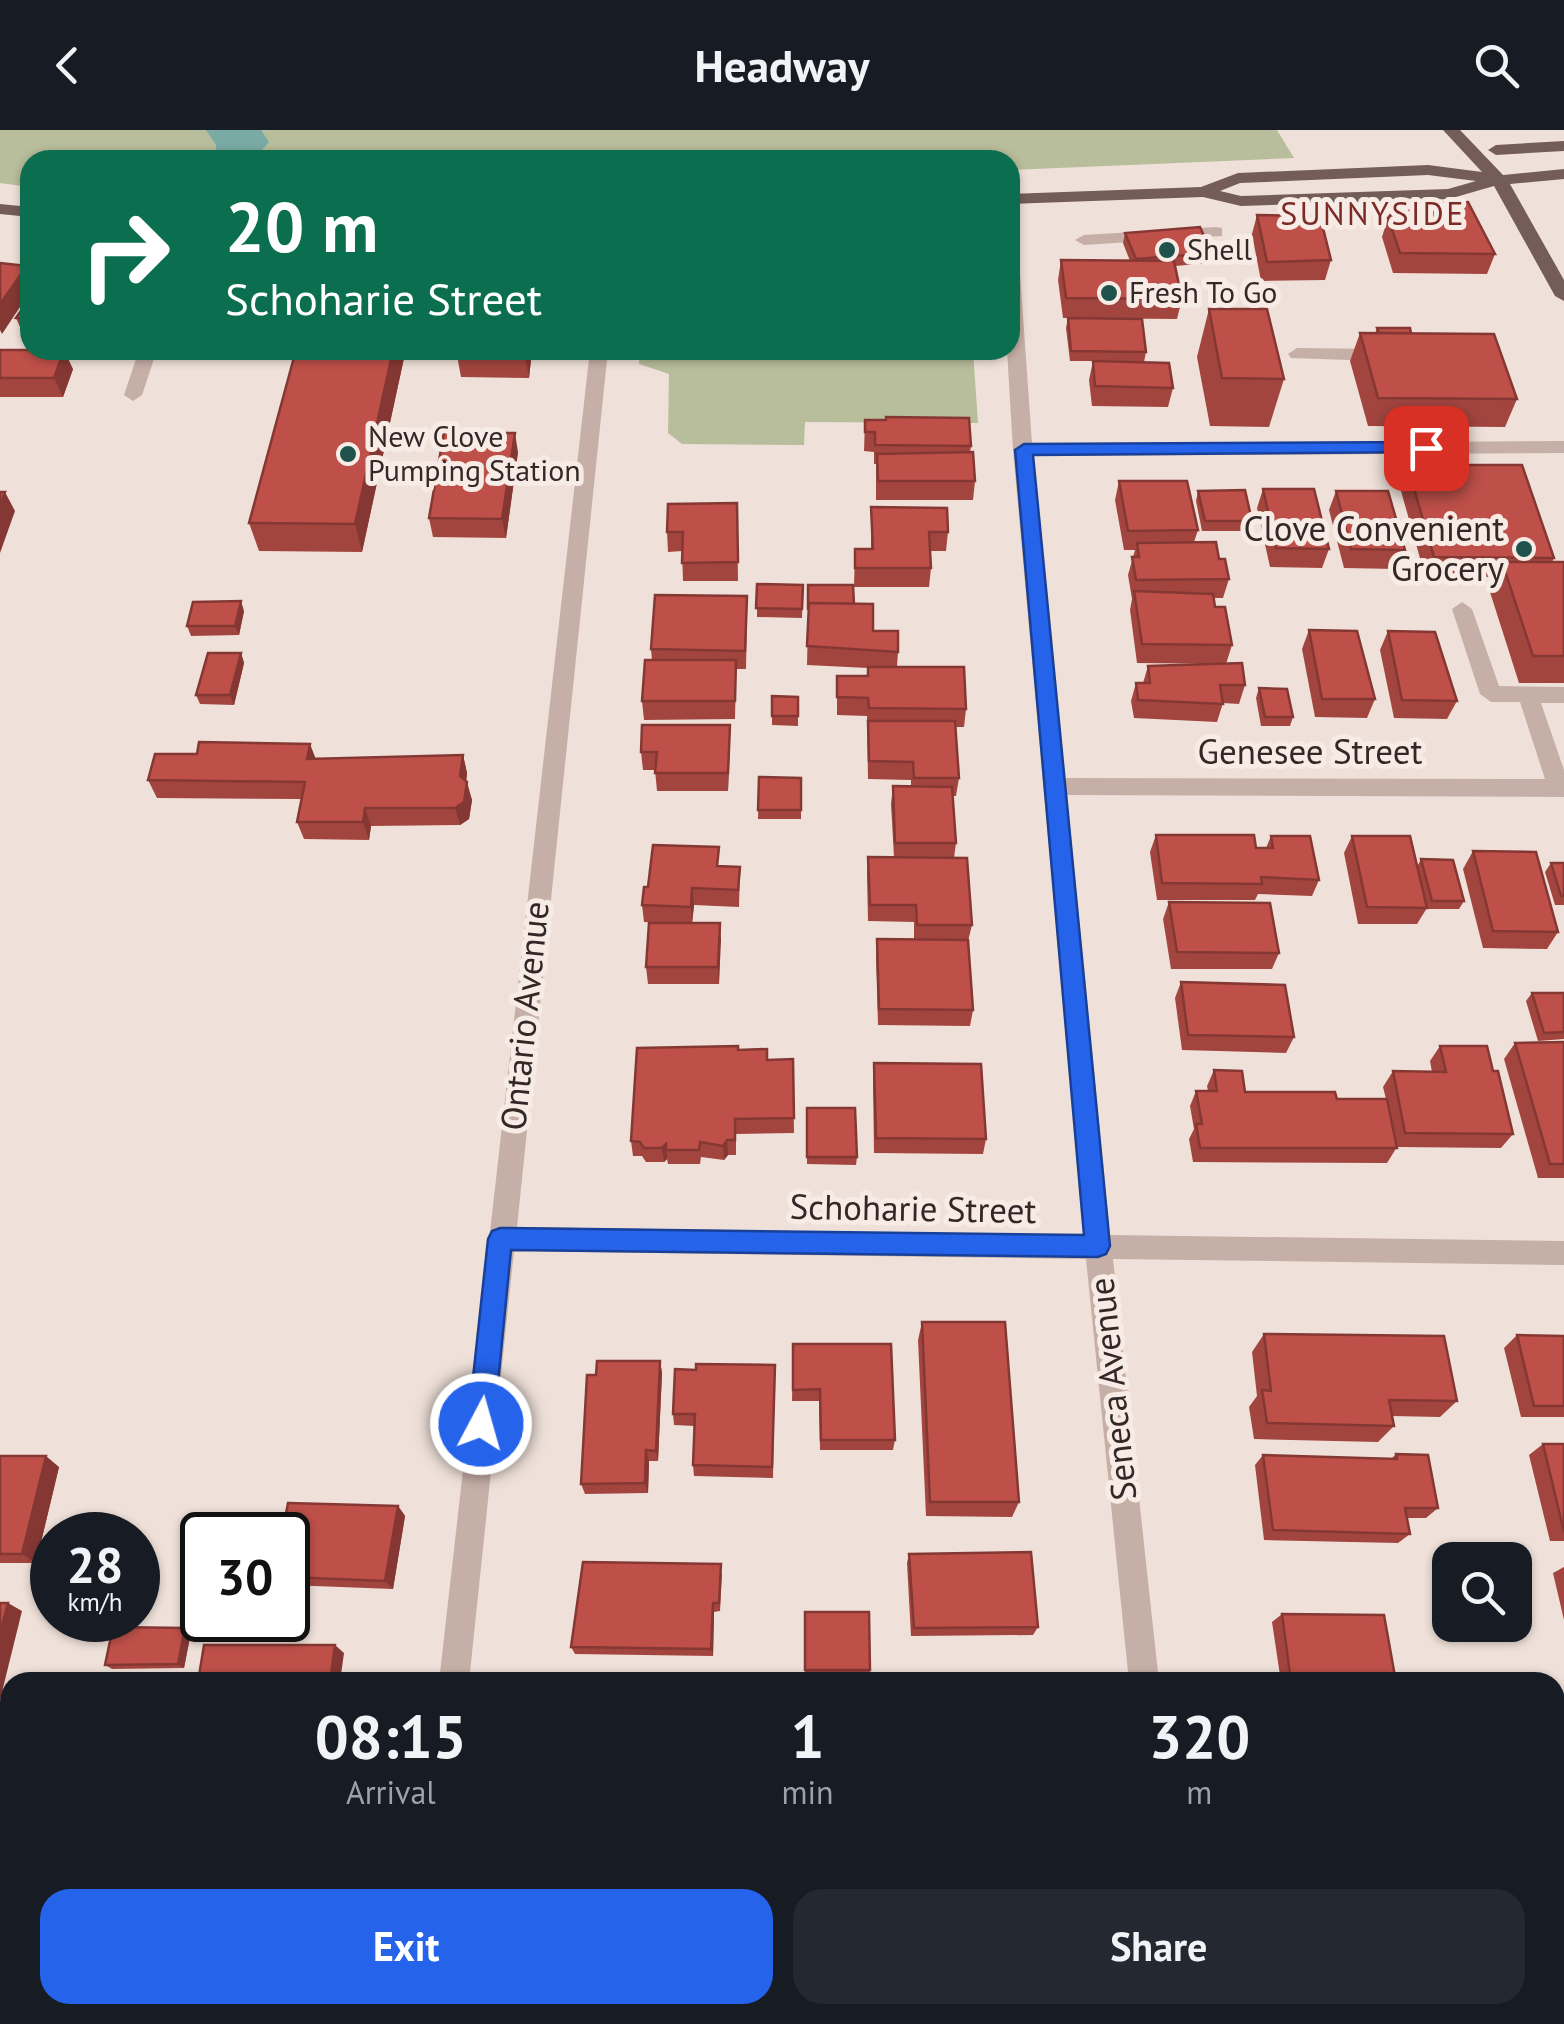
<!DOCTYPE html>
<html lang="en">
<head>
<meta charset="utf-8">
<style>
  :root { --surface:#171b24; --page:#242831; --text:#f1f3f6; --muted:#9ea1a6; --accent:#2563eb }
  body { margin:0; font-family:"PT Sans",sans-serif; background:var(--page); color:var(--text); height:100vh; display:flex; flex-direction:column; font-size:38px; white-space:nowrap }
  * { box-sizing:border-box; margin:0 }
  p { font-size:32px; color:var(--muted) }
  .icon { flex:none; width:55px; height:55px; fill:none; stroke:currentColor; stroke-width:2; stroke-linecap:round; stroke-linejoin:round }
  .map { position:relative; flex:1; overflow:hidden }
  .side { position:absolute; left:0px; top:1542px; width:1565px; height:352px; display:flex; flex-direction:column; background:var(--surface); border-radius:30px 30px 0 0; box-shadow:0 2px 8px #0004 }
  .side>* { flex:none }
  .guide { position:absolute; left:20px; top:20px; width:1000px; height:210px; border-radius:30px; box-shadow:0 2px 8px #0004; background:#0b6e4f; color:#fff; overflow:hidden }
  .controls { position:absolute; left:1432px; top:1412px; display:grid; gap:20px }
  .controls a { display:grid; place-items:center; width:100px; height:100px; border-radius:20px; background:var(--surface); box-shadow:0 2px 8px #0004; font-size:50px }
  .speed { position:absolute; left:30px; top:1382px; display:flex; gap:20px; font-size:50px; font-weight:700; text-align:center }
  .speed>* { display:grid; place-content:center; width:130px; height:130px; border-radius:50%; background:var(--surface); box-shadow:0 2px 8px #0004; line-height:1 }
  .speed small { font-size:25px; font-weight:400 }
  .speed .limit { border:5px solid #111; border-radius:15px; background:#fff; color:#111 }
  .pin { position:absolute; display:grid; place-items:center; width:85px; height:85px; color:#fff; margin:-42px; border-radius:20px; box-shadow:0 5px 15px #0006 }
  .me { position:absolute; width:110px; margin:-55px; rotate:6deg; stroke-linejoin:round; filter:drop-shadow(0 0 8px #0008) }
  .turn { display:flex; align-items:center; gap:35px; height:210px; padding:0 40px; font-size:45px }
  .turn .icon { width:130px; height:130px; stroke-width:2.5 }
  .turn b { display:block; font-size:70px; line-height:85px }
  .eta { display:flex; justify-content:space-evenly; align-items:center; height:170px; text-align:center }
  .eta b { font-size:60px; font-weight:800; line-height:70px }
  .primary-button { display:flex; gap:20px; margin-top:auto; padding:20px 40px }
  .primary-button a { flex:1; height:115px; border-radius:30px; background:var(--accent); color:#fff; font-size:40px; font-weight:800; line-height:115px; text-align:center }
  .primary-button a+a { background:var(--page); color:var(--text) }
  header { display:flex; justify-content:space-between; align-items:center; height:130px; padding:0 40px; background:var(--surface); font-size:45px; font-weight:800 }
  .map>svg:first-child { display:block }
</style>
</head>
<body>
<header><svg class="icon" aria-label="back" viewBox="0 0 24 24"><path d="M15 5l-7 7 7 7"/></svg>Headway<svg class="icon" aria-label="search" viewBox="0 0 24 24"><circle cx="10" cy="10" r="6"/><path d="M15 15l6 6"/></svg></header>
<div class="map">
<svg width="1564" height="1894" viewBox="0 0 1564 1894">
  <rect width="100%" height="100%" fill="#efe1d9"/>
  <!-- green -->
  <g fill="#b8bd9b">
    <polygon points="0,0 1277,0 1294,28 1010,40 1010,30 30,30 30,57 0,53"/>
    <polygon points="640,220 973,220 978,293 805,292 804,315 682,314 668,303 669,244 639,234"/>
  </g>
  <!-- water -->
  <path fill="#7aaaa4" d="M206 0H261L269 12C255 31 238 30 216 30V15Z"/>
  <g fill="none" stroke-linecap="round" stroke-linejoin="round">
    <!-- minor -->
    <g fill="#c6afa6" fill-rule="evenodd">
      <polygon points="1216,97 1222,98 1222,106 1084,115 1075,110 1084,105"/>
      <polygon points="1010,124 1019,129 1032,314 1564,311 1564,323 1033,326 1065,648 1545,649 1520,572 1491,572 1480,564 1452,479 1462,472 1472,479 1499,556 1564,557 1564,573 1541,573 1564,640 1564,667 1067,665 1110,1105 1564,1111 1564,1135 1113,1129 1159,1552 1129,1552 1086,1129 514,1121 469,1552 439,1552 590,220 608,220 517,1097 1084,1105 1013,320 1007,220"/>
      <polygon points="1297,218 1378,219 1387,225 1378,231 1291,228 1288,224"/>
      <polygon points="139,220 157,220 142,265 133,271 124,265"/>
      <polygon points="403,1885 437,1885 436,1894 402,1894"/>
      <polygon points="1162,1885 1196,1885 1197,1894 1163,1894"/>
    </g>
    <!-- major -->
    <g fill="#745d59" fill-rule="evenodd">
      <path d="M1443 0H1460L1503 45 1564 39V49L1510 54 1564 150V171L1555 166 1494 56 1449 69 1241 76 1203 67 1010 74V64L1201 57 1238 43 1428 35 1482 42ZM1428 45 1476 51 1448 59 1241 66 1220 61 1240 53Z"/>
      <polygon points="1564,11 1564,21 1496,25 1488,20 1496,15"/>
      <polygon points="0,74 30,77 30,87 0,84"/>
    </g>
  </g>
  <!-- wall -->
  <g fill="#a3453f">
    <polygon points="1257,85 1331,130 1325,150 1261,151 1252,104"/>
    <polygon points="1388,88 1495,124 1487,144 1393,143 1382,107"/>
    <polygon points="1125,103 1212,123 1209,133 1175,136 1182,169 1177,189 1063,188 1058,150 1061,130 1130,131 1123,113"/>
    <polygon points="30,168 30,208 25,208 16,188"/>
    <polygon points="1209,179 1284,249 1269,297 1210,296 1197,227"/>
    <polygon points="1068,188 1146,222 1144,232 1173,258 1168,277 1092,276 1089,250 1093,231 1070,231 1066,198"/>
    <polygon points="1377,198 1412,203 1517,269 1505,297 1368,296 1350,231 1360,203 1375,203"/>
    <polygon points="0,220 73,239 63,267 0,267"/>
    <polygon points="296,220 402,220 404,228 362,422 259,421 249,393"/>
    <polygon points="456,220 532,220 529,248 461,247"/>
    <polygon points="865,290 971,316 970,322 975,351 973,370 876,370 876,334 874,334 874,322 864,321"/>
    <polygon points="518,322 506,408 433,407 429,388"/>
    <polygon points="1407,335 1554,428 1552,432 1564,432 1564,553 1519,553 1489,459 1495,447 1425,446 1399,354"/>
    <polygon points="1119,351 1198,400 1194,412 1219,429 1229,449 1223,468 1213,468 1215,477 1232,515 1226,534 1245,555 1239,574 1223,573 1217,592 1134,588 1131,571 1136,553 1143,553 1148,536 1224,534 1137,533 1130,480 1132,469 1128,445 1135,420 1124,420 1115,370"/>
    <polygon points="1263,359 1329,419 1322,438 1270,437 1257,378"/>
    <polygon points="1198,361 1252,391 1249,401 1202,401 1196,371"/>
    <polygon points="1336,361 1405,420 1397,439 1344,438 1329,380"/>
    <polygon points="737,373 738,451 683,451 682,421 668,422 667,402"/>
    <polygon points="871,377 948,402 946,421 930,421 931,438 929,457 854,457 855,419 871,419"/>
    <polygon points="757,454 803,455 802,488 757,487"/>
    <polygon points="854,474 873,501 898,522 897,537 966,579 964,597 956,597 959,648 956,666 953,666 956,713 954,728 972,795 968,811 973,880 970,896 878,895 876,826 877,809 914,810 914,792 868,791 867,744 868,727 894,727 891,674 893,656 911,656 911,650 868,649 867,586 837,585 837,546 867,546 868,538 807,535 808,489"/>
    <polygon points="244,481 239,505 191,506 187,496"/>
    <polygon points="747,484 746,539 736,539 735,589 644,590 642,571 652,530 651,519"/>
    <polygon points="1309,500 1375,569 1367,588 1315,587 1302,519"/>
    <polygon points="1388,501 1457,571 1447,589 1394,588 1380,520"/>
    <polygon points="241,523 244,533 234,575 200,574 196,565"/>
    <polygon points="1259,558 1293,587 1290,596 1261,596 1256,568"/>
    <polygon points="798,567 798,596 772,595 772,586"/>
    <polygon points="730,595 728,661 657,661 655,640 643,640 641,622"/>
    <polygon points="463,625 467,643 466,652 472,670 469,689 460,695 371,696 369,710 304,709 297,692 301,669 157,668 148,650 316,629"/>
    <polygon points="759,647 801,648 801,689 758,689"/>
    <polygon points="1156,705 1266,718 1271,706 1319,750 1312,766 1258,764 1255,770 1157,770 1150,722"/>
    <polygon points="1352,706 1417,737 1421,729 1464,771 1459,779 1427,779 1427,778 1417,794 1358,794 1344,723"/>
    <polygon points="1473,721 1558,802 1547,819 1483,818 1463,739"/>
    <polygon points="1551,733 1564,733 1564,775 1555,775 1545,742"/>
    <polygon points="719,736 740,737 739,777 694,775 692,793 720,793 719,854 648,854 646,837 666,793 644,792 642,775 648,757"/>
    <polygon points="1169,772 1279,823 1272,839 1171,839 1163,789"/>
    <polygon points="1181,852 1294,907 1286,923 1182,920 1175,868"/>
    <polygon points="1532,863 1564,863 1564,909 1538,911 1526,871"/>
    <polygon points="1564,912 1564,1048 1538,1048 1504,929 1515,913"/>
    <polygon points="1440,916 1493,941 1513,1004 1501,1018 1397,1017 1387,1033 1193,1032 1189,1009 1194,999 1190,976 1196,961 1208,961 1207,956 1214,940 1245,962 1337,969 1386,969 1383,957 1393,941 1432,942 1430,931"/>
    <polygon points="738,920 767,930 793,929 794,1003 736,1004 736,1025 728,1025 724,1030 701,1027 700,1034 668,1034 667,1029 664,1032 646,1032 642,1026 633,1026 631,1011"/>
    <polygon points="874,933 986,1009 983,1024 874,1023 873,948"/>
    <polygon points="807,978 857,1027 856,1035 807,1034"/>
    <polygon points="922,1192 1019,1372 1012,1387 926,1386 918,1210"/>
    <polygon points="1264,1204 1457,1271 1440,1287 1392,1286 1394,1296 1378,1312 1254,1309 1249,1277 1257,1266 1252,1222"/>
    <polygon points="1517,1205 1564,1206 1564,1287 1521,1287 1504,1218"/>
    <polygon points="793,1214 895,1310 893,1320 820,1320 819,1271 792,1271"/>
    <polygon points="660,1231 662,1243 658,1331 649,1331 648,1363 585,1364 581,1354 596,1245"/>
    <polygon points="775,1235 773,1348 694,1346 693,1335 695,1296 674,1295 673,1284 696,1240"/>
    <polygon points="1543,1314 1564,1314 1564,1411 1550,1411 1529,1325"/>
    <polygon points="1396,1324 1438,1378 1426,1388 1407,1388 1410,1404 1398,1413 1264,1410 1255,1335 1263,1325 1391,1329"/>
    <polygon points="0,1326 59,1337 36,1433 0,1433"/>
    <polygon points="398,1376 405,1386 393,1459 288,1455 288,1405"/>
    <polygon points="909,1424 1038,1497 1033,1505 911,1506 907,1433"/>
    <polygon points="1564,1437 1564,1490 1553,1443"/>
    <polygon points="722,1443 720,1481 714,1482 713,1526 575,1524 571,1517"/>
    <polygon points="805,1482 870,1540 870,1544 805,1544"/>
    <polygon points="1282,1484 1396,1552 1281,1552 1272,1492"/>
    <polygon points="185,1498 191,1502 184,1538 112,1539 105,1535"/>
  </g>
  <!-- shaded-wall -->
  <g fill="#853833">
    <polygon points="27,136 30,144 30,162 2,204 0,200 0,174"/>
    <polygon points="64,220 73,239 63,267 54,248"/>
    <polygon points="393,220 402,220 404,228 362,422 355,394"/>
    <polygon points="524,220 532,220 529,248"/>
    <polygon points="515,303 518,322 506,408 502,389"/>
    <polygon points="5,362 15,381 0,423 0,376"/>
    <polygon points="241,471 244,481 239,505 235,496"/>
    <polygon points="241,523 244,533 234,575 230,565"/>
    <polygon points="730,595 730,613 728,661 728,643"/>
    <polygon points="310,614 317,632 307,629"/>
    <polygon points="463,625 467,643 465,664 460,646"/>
    <polygon points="467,652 472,670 469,689 460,695 455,678"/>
    <polygon points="365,678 371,696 369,710 363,692"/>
    <polygon points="692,758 694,775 692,794 691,777"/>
    <polygon points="720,793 721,810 719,854 718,837"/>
    <polygon points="727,1010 728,1025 724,1030 723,1016"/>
    <polygon points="666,1014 667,1029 664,1032 662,1018"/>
    <polygon points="660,1231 662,1243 658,1331 656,1321"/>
    <polygon points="646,1320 649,1331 648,1363 645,1353"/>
    <polygon points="46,1326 59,1337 36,1433 22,1424"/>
    <polygon points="398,1376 405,1386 393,1459 385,1451"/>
    <polygon points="8,1473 22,1481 0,1570 0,1503"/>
    <polygon points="713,1473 714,1482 713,1526 711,1519"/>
    <polygon points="185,1498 191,1502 184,1538 178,1534"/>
    <polygon points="335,1515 344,1523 340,1552 330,1552"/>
  </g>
  <!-- building -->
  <g fill="#be5049" stroke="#853833" stroke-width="2.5">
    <polygon points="1468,72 1495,124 1400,123 1388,88 1398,76"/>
    <polygon points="1257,85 1320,86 1331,130 1267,132"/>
    <polygon points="1200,97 1212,123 1136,129 1125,103"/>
    <polygon points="1061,130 1174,131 1182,169 1066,168"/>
    <polygon points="0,133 27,136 0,174"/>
    <polygon points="30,168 30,189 16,188"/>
    <polygon points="1209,179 1267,179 1284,249 1222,248"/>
    <polygon points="1068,188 1142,189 1146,222 1071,221"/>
    <polygon points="1377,198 1410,198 1411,203 1379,203"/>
    <polygon points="1360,203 1494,204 1517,269 1378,268"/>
    <polygon points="0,220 64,220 54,248 0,248"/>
    <polygon points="296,220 393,220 355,394 249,393"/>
    <polygon points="1093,231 1169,233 1173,258 1095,256"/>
    <polygon points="886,287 969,288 971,316 875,315 875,302 865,302 865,290 886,290"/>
    <polygon points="444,302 515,303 502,389 429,388"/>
    <polygon points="973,322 975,351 878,351 877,324"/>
    <polygon points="1407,335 1522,335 1554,428 1434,427"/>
    <polygon points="1119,351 1187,351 1198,400 1128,401"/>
    <polygon points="1263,359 1314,359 1329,419 1276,418"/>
    <polygon points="1245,360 1252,391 1205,391 1198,361"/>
    <polygon points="1336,361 1388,361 1405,420 1351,419"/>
    <polygon points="0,362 5,362 0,376"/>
    <polygon points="737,373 738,432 682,433 683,402 667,402 668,374"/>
    <polygon points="871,377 947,378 948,402 929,402 931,438 855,438 855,419 873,419"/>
    <polygon points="1216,412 1219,429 1225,429 1229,449 1136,450 1132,427 1139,427 1137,413"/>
    <polygon points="1502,432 1564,432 1564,526 1533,526"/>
    <polygon points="757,454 803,455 802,479 756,478"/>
    <polygon points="808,455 853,455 854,474 809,473 808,480"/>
    <polygon points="1134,461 1213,464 1215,477 1225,477 1232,515 1142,514"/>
    <polygon points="655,465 747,466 745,521 651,519"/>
    <polygon points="241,471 235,496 187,496 193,472"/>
    <polygon points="809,473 873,474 873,501 898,501 898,522 807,516"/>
    <polygon points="1309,500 1357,501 1375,569 1322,569"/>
    <polygon points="1388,501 1435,502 1457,571 1402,570"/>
    <polygon points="208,523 241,523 230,565 196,565"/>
    <polygon points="645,530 736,530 735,571 642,571"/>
    <polygon points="1242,533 1245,555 1220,555 1223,574 1138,570 1136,553 1150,553 1148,536"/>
    <polygon points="868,537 964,537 966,579 869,578 868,568 837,567 837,546 868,546"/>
    <polygon points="1259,558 1287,559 1293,587 1265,587"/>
    <polygon points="772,566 798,567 798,586 772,586"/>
    <polygon points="868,591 955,591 959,648 914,648 913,632 869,631"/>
    <polygon points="642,595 730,595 728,643 655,643 657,622 641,622"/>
    <polygon points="199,612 310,614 307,629 463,625 460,646 467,652 464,672 455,678 365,678 363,692 297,692 305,652 148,650 155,624 197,624"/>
    <polygon points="759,647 801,648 801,680 758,680"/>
    <polygon points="893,656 952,657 956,713 895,713"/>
    <polygon points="1156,705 1254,705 1256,718 1273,718 1271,706 1310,706 1319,750 1261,747 1262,754 1162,753"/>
    <polygon points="1352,706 1410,706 1427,778 1367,777"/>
    <polygon points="653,715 719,717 717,736 740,737 738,760 692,758 691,777 642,775 644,757 648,757"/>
    <polygon points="1473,721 1536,722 1558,802 1493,801"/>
    <polygon points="868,727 967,728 972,795 917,795 916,775 870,775"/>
    <polygon points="1421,729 1453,730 1464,771 1432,771"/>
    <polygon points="1551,733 1564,733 1564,766 1561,766"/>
    <polygon points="1169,772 1270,773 1279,823 1177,822"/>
    <polygon points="649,793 720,793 718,837 646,837"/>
    <polygon points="877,809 968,810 973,880 879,879"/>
    <polygon points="1181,852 1285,855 1294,907 1188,905"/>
    <polygon points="1532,863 1564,863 1564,902 1544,903"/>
    <polygon points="1564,912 1564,1034 1550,1034 1515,913"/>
    <polygon points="738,916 738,920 767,919 767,930 793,929 794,988 735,989 735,1010 727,1010 723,1016 700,1012 699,1020 666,1020 666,1014 662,1018 644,1018 640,1012 631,1011 637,918"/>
    <polygon points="1440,916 1487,916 1493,941 1498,941 1513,1004 1405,1003 1393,941 1446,942"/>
    <polygon points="874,933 981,934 986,1009 876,1008"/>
    <polygon points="1214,940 1242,941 1245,962 1335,962 1337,969 1387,969 1397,1018 1200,1018 1196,994 1202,994 1196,961 1217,961"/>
    <polygon points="807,978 855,978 857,1027 807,1027"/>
    <polygon points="922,1192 1005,1192 1019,1372 930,1372"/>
    <polygon points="1264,1204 1444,1206 1457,1271 1389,1270 1394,1296 1267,1293 1262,1260 1271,1261"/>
    <polygon points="1517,1205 1564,1206 1564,1276 1534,1276"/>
    <polygon points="793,1214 891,1214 895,1310 821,1310 820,1259 793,1260"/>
    <polygon points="597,1231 660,1231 656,1321 646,1320 645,1353 581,1354 587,1245 596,1245"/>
    <polygon points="696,1234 775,1235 772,1337 693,1335 695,1284 673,1284 675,1239 696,1240"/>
    <polygon points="1543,1314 1564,1314 1564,1402"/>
    <polygon points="1396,1324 1428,1325 1438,1378 1405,1378 1410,1404 1273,1400 1263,1325 1397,1329"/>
    <polygon points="0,1326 46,1326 22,1424 0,1424"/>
    <polygon points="288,1373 398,1376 385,1451 288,1447 288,1405 282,1405"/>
    <polygon points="1031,1422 1038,1497 914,1498 909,1424"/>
    <polygon points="583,1432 721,1434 719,1473 713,1473 711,1519 571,1517"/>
    <polygon points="0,1473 8,1473 0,1503"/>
    <polygon points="805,1482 869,1482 870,1540 805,1540"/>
    <polygon points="1282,1484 1384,1485 1396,1552 1291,1552"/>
    <polygon points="113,1497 185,1498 178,1534 105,1535"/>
    <polygon points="204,1515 335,1515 330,1552 198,1552"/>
    <rect x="540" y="1885" width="153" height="9"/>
    <rect x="907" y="1885" width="140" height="9"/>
  </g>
  <!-- route -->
  <polygon fill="#2563eb" stroke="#184099" stroke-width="2.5" points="1426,312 1435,318 1432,322 1033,325 1110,1116 1106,1124 1098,1127 511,1120 494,1294 490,1303 481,1306 472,1303 468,1294 488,1109 492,1101 500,1098 1084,1105 1015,320 1024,314"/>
  <!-- markers -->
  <g fill="#1f524c" stroke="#f7ece5" stroke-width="4">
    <circle cx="1167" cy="120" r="10"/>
    <circle cx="1109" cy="163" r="10"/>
    <circle cx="348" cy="324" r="10"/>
    <circle cx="1524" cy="419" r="10"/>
  </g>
  <g text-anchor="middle" stroke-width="10" stroke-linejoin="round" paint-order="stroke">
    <!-- far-poi labels -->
    <g font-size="30" fill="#332827" stroke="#f7ece5" text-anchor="start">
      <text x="1187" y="130">Shell</text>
      <text x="1129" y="173">Fresh To Go</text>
      <text x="368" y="317">New Clove<tspan x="368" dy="34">Pumping Station</tspan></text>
    </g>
    <!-- far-neighbourhood labels -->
    <g font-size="32" letter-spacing="2.5" fill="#7c2a25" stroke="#f7ece5">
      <text x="1373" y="95">SUNNYSIDE</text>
    </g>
    <!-- poi labels -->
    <g font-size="35" fill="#332827" stroke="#f7ece5" text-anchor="end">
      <text x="1504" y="411">Clove Convenient<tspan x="1504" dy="40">Grocery</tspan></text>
    </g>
    <!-- street labels -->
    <g font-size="35" fill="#332827" stroke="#f7ece5">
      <text x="1310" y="634">Genesee Street</text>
      <text transform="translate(525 886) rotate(-84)" y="12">Ontario Avenue</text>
      <text transform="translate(913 1079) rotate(1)" y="12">Schoharie Street</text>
      <text transform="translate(1113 1259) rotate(-96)" y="12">Seneca Avenue</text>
    </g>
  </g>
</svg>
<div class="controls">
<a><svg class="icon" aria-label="search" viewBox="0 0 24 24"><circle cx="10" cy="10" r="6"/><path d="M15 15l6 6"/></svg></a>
</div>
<div class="speed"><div>28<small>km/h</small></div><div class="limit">30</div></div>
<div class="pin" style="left:1426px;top:318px;background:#d93025"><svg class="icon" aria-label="arrive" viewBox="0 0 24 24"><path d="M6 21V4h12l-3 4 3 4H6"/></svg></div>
<svg class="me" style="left:481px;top:1294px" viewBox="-20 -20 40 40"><circle r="17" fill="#2563eb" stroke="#fff" stroke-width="3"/><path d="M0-11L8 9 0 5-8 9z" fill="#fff"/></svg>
<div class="guide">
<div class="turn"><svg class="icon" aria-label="right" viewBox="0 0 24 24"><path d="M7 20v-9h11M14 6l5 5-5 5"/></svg><div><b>20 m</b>Schoharie Street</div></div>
</div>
<section class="side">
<div class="eta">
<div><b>08:15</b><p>Arrival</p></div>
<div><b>1</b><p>min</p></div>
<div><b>320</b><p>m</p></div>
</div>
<div class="primary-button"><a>Exit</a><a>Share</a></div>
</section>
</div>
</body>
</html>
